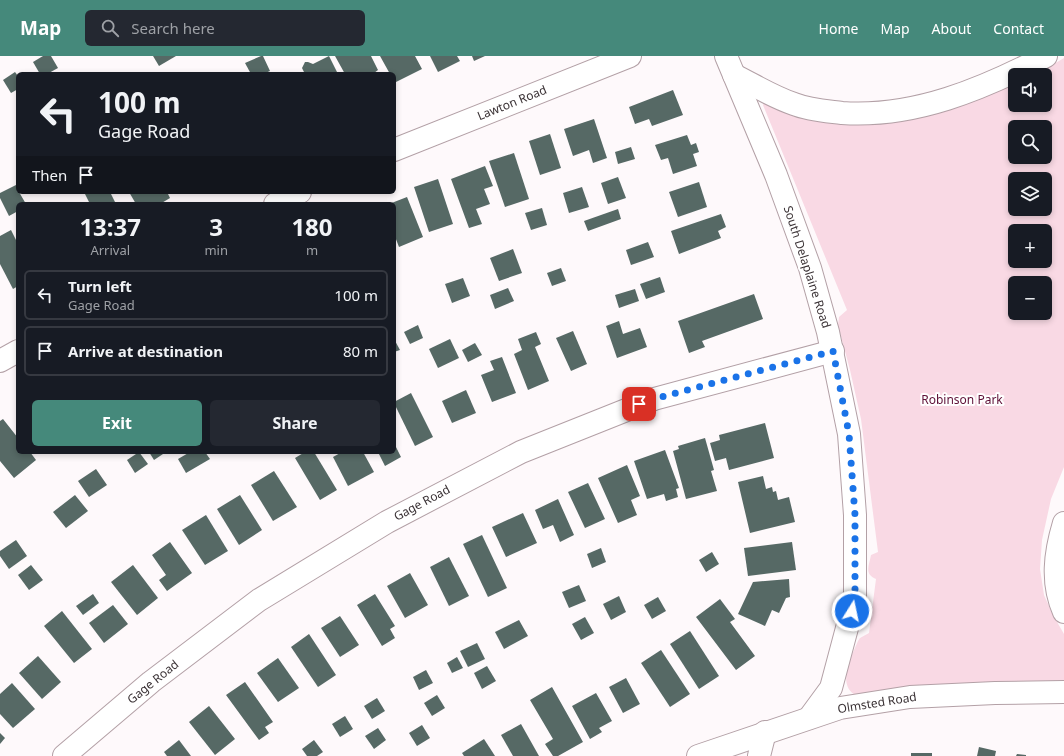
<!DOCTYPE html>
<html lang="en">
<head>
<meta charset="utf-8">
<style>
  :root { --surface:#171b24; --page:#242831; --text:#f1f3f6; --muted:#9ea1a6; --line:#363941; --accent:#45897b }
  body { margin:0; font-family:"Noto Sans",sans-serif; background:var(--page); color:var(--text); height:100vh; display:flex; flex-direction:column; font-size:15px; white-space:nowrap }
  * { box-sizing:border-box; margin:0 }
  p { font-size:13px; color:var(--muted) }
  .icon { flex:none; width:22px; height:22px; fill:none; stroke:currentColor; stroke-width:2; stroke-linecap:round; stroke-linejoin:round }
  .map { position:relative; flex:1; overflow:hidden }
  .sheet { position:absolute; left:16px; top:146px; width:380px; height:252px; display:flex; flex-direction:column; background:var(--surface); border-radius:6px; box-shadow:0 2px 6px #0003 }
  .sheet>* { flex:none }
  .hud { position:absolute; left:16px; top:16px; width:380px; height:122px; border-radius:6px; box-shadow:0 2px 6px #0003; background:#171b24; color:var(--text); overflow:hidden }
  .fabs { position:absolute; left:1008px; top:12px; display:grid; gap:8px }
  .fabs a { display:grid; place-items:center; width:44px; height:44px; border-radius:6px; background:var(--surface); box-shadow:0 2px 6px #0003; font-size:20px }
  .pin { position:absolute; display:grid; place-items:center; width:34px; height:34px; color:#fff; margin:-17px; border-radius:8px; box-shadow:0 2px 6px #0006 }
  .me { position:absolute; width:44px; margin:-22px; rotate:10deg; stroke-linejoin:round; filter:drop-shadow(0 0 3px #0008) }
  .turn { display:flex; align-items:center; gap:14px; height:84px; padding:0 16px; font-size:18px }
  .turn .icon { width:52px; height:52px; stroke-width:2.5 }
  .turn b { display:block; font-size:28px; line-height:34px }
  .then { display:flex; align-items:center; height:38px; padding:0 16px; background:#0003; gap:8px; font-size:15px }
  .eta { display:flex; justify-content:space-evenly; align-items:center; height:68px; text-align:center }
  .eta b { font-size:24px; font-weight:700; line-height:28px }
  .action { display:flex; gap:8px; margin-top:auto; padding:8px 16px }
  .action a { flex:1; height:46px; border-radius:6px; background:var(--accent); color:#fff; font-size:16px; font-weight:700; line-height:46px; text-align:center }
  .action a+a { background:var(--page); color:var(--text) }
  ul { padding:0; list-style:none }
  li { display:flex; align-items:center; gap:12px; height:50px; margin:0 8px 6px; padding:0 8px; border:2px solid var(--line); border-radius:6px }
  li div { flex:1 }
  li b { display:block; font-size:15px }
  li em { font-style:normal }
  header { display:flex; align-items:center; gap:24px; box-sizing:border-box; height:56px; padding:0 20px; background:var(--accent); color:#fff }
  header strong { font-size:19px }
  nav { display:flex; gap:22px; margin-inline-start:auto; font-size:14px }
  .search { width:280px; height:36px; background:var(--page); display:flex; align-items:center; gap:10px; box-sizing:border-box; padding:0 14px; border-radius:6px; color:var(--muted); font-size:15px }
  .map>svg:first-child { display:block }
</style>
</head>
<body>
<header>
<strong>Map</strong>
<div class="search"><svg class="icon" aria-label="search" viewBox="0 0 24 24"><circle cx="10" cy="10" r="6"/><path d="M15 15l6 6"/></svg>Search here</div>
<nav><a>Home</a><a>Map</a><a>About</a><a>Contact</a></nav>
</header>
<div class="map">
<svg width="1064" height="700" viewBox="0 0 1064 700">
  <rect width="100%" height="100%" fill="#fef9fb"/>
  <!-- green -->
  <path fill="#f9d9e4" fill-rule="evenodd" d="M1064 2V411L1051 443 1042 484 1040 513 1044 539 1053 559 1064 578V629L854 638C837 627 852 599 858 585L860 582 869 577 876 523C864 518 869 510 871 499L878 496 861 363 850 314 838 269 839 261 847 254 763 49 764 47 809 59 1015 26V49H1045V19H1030L1047 12ZM1015 71H1045V101H1015ZM1015 123H1045V153H1015ZM1015 175H1045V205H1015ZM1015 227H1045V257H1015Z"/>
  <!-- building -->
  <g fill="#566965">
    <polygon points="43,0 51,0 58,12 47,18 40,18 33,6"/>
    <polygon points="153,0 176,0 159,10"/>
    <polygon points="261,0 263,0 270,15 263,18 251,18 245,7"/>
    <polygon points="329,0 338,18 305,18 302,12 305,6 308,6 313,8"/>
    <polygon points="335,0 371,0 378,14 374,17 375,18 345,18"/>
    <polygon points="380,0 415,0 422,13 394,27 394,18 390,18"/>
    <polygon points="430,0 457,0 460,5 438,16"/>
    <polygon points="472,0 485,0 474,5"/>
    <polygon points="15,16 18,20 18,33 11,37 3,24"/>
    <polygon points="673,34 683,59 652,70 649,63 635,68 629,51"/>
    <polygon points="594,63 607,102 593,107 589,94 573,100 564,73"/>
    <polygon points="550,78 561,112 540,119 529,85"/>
    <polygon points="687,79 691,89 696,87 699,96 693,98 697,110 673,118 668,102 661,104 655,89"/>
    <polygon points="631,91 635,103 618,108 615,96"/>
    <polygon points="514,97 529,143 505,151 489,105"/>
    <polygon points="485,110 493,130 484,133 490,148 476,153 482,168 469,172 451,123"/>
    <polygon points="618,121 626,142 608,148 601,127"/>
    <polygon points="438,123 453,168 429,176 414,131"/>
    <polygon points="699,126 707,151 678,161 669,136"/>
    <polygon points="16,129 18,136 19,136 26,148 18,148 18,155 9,160 0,142 0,137"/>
    <polygon points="582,131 589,151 569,157 563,137"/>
    <polygon points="89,136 110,136 116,148 90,148 85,138"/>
    <polygon points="129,136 167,136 170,142 160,148 136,148"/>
    <polygon points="407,141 423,181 399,191 394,178 394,148 389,148"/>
    <polygon points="542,152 547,169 531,174 525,157"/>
    <polygon points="618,153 621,163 588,175 584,165"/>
    <polygon points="721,158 726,171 718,175 721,182 679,198 671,175"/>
    <polygon points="11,174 18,188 18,230 13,233 0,208 0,180"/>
    <polygon points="648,186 654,201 631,209 626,194"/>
    <polygon points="513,193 522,217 499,225 490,202"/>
    <polygon points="561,212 566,225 552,230 547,217"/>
    <polygon points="660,221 665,236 646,243 640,228"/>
    <polygon points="463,222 470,240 452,247 445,228"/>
    <polygon points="508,232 514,245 495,253 490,239"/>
    <polygon points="635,233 639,245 619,252 615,239"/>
    <polygon points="754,238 763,263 702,285 705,291 689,297 678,265"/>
    <polygon points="619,265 623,278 640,272 647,291 617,302 606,270"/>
    <polygon points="418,269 423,282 410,288 404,276"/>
    <polygon points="573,275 587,308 571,315 556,282"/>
    <polygon points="536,276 541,288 535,291 549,325 528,334 514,298 522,294 518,283"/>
    <polygon points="394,283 400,294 394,296"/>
    <polygon points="450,283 459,302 438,312 429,293"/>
    <polygon points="475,287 482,299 468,306 462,294"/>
    <polygon points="502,301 516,337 492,346 481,319 494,314 490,305"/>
    <polygon points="466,334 476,357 452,367 442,345"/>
    <polygon points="411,337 433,381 415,390 394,347 394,346"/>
    <polygon points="3,363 18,382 18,396 30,396 36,404 14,422 0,405 0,365"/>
    <polygon points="765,367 774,402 729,414 726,402 715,405 710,387 720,384 719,379"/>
    <polygon points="705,382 714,414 711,415 717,435 686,443 673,395 679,393 678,390"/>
    <polygon points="394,387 401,401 385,410 378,396 394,396"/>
    <polygon points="665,394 679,432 676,433 678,441 666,445 664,438 647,443 634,405"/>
    <polygon points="139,396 148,408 135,417 127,404"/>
    <polygon points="149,396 166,396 154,404"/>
    <polygon points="190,396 205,396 210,403 186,417 178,403"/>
    <polygon points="305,396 314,396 337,434 320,444 295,402"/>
    <polygon points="342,396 363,396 374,416 348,430 333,401"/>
    <polygon points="627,409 640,440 631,444 637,459 618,467 598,422"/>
    <polygon points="96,413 107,429 89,441 78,425"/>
    <polygon points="274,415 297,451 273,465 251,429"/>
    <polygon points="763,420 766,433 772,431 773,436 776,435 778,444 789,441 795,466 750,477 738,426"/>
    <polygon points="588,427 605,463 585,472 568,436"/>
    <polygon points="75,439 88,455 66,472 53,456"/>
    <polygon points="240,439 262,474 239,489 217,453"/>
    <polygon points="558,443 574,479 560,486 553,469 543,473 535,454"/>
    <polygon points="523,457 537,487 506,501 492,471"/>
    <polygon points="206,459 228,495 205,509 182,474"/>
    <polygon points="482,479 507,532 488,541 463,488"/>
    <polygon points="16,484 27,500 9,513 0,500 0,495"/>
    <polygon points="170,486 192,517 167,535 159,524 166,519 152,499"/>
    <polygon points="792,486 796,514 748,520 744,492"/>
    <polygon points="601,492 606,506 592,512 587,498"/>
    <polygon points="712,496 719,508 706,516 699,504"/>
    <polygon points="449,501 469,540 449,550 430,511"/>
    <polygon points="31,509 43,524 29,534 18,519"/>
    <polygon points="133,509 158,542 137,559 111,526"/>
    <polygon points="410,517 428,549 405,562 387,530"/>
    <polygon points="789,523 790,541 786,542 779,557 772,554 765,570 738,558 753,526"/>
    <polygon points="579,529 586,545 569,552 562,536"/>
    <polygon points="93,538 99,547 83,559 76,550"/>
    <polygon points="375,538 395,570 390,573 395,582 382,590 357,549"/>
    <polygon points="619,540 626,556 611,564 603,548"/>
    <polygon points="658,541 666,555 652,563 644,549"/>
    <polygon points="720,543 735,563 730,566 755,600 736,614 696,561"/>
    <polygon points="113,549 128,568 104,587 89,567"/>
    <polygon points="62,555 92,593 74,607 44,570"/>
    <polygon points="340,560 359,589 340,601 321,572"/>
    <polygon points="585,561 594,577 581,584 572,568"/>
    <polygon points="519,564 528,580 504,593 495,576"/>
    <polygon points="690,575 719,620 699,633 670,588"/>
    <polygon points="309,578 336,619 318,631 291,591"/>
    <polygon points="477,587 485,603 468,611 460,595"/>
    <polygon points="661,594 690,638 670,651 641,607"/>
    <polygon points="38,600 61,626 42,643 19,617"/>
    <polygon points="457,601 463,612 452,617 447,607"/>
    <polygon points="278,602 299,632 278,646 257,617"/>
    <polygon points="487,610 496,625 482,633 474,617"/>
    <polygon points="426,614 433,627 419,634 413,621"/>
    <polygon points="626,622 640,648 623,657 609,631"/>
    <polygon points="245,626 273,666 265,671 269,677 259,684 226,639"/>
    <polygon points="12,627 35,653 13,672 0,658 0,638"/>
    <polygon points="552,631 583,686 558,700 553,700 545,688 553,683 530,644"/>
    <polygon points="596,637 612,665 599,672 602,676 590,683 572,650"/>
    <polygon points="437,639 445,652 432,660 424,647"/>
    <polygon points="377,642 385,655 372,663 364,650"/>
    <polygon points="209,650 235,683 215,699 189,666"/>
    <polygon points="345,660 353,673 340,681 332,668"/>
    <polygon points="521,668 539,700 513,700 501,679"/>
    <polygon points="422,669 430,682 417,690 409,677"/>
    <polygon points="378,672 386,684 374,693 365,680"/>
    <polygon points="0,677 5,682 0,688"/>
    <polygon points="484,683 495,700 464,700 462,697"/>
    <polygon points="179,684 191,700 167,700 164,696"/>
    <polygon points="314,684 323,696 317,700 307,700 302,693"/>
    <polygon points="979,691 996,695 995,700 977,700"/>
    <rect x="911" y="697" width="21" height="3"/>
    <polygon points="1017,698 1026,699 1026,700 1016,700"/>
  </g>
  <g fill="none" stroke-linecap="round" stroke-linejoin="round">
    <!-- minor casing -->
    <g stroke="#b3a0a6" stroke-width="24">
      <g id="minor">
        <polyline points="726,0 776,119 810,212 828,276 849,378 855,459 855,542 831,632 809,662"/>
        <path d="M734 19C754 29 773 41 794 48 809 54 826 55 842 57 914 62 983 33 1046 0"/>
        <polyline points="394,94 630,0"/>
        <polyline points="275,148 300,136"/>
        <polyline points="0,305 18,295"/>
        <path d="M1064 467C1055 497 1051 527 1064 556"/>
        <polyline points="64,700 151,626 259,544 387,466 521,396 654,343 833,295"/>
        <polyline points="698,700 840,652 910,641 995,637 1064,636"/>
        <polyline points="759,700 765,676"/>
      </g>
    </g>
    <!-- minor -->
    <use href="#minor" stroke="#fff" stroke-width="22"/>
  </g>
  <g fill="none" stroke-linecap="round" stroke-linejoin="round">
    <!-- route -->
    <polyline stroke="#1a73e8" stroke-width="7" stroke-dasharray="0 12.6" points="639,348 654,343 833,295 849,378 855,459 855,542 852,555"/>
  </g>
  <g text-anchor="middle" stroke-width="4" stroke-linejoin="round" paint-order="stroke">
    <!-- street labels -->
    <g font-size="12" fill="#3a3235" stroke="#fff">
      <text transform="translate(512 47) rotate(-22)" y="4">Lawton Road</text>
      <text transform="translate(807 211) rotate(72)" y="4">South Delaplaine Road</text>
      <text transform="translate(422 447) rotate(-28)" y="4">Gage Road</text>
      <text transform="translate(153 626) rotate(-39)" y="4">Gage Road</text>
      <text transform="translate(877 647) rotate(-9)" y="4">Olmsted Road</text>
    </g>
    <!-- park labels -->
    <g font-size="12" fill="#5e1037" stroke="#fff">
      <text x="962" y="348">Robinson Park</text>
    </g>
  </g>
</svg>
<div class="fabs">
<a><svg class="icon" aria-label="sound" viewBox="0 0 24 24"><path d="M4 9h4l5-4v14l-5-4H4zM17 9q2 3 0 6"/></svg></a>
<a><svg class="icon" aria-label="search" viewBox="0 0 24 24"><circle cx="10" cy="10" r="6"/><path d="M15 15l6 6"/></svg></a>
<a><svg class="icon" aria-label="layers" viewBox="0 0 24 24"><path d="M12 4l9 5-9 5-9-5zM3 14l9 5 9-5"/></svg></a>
<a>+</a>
<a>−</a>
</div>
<div class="pin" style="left:639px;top:348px;background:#d93025"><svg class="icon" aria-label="arrive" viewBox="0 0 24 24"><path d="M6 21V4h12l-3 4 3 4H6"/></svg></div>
<svg class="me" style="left:852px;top:555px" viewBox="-20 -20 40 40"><circle r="17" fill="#1a73e8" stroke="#fff" stroke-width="3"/><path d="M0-11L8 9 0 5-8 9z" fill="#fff"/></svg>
<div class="hud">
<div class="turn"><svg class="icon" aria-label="left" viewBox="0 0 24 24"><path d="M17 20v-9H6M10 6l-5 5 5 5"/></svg><div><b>100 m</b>Gage Road</div></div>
<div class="then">Then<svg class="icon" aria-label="arrive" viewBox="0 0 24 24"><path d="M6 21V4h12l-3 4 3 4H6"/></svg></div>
</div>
<section class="sheet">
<div class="eta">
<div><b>13:37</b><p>Arrival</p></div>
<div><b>3</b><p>min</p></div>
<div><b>180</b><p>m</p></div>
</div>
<ul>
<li><svg class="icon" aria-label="left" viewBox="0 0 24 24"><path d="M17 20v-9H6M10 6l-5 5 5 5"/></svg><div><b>Turn left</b><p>Gage Road</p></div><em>100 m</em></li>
<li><svg class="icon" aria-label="arrive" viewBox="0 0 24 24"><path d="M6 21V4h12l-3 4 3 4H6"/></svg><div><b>Arrive at destination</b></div><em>80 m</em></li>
</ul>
<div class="action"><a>Exit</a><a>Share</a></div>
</section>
</div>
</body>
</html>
